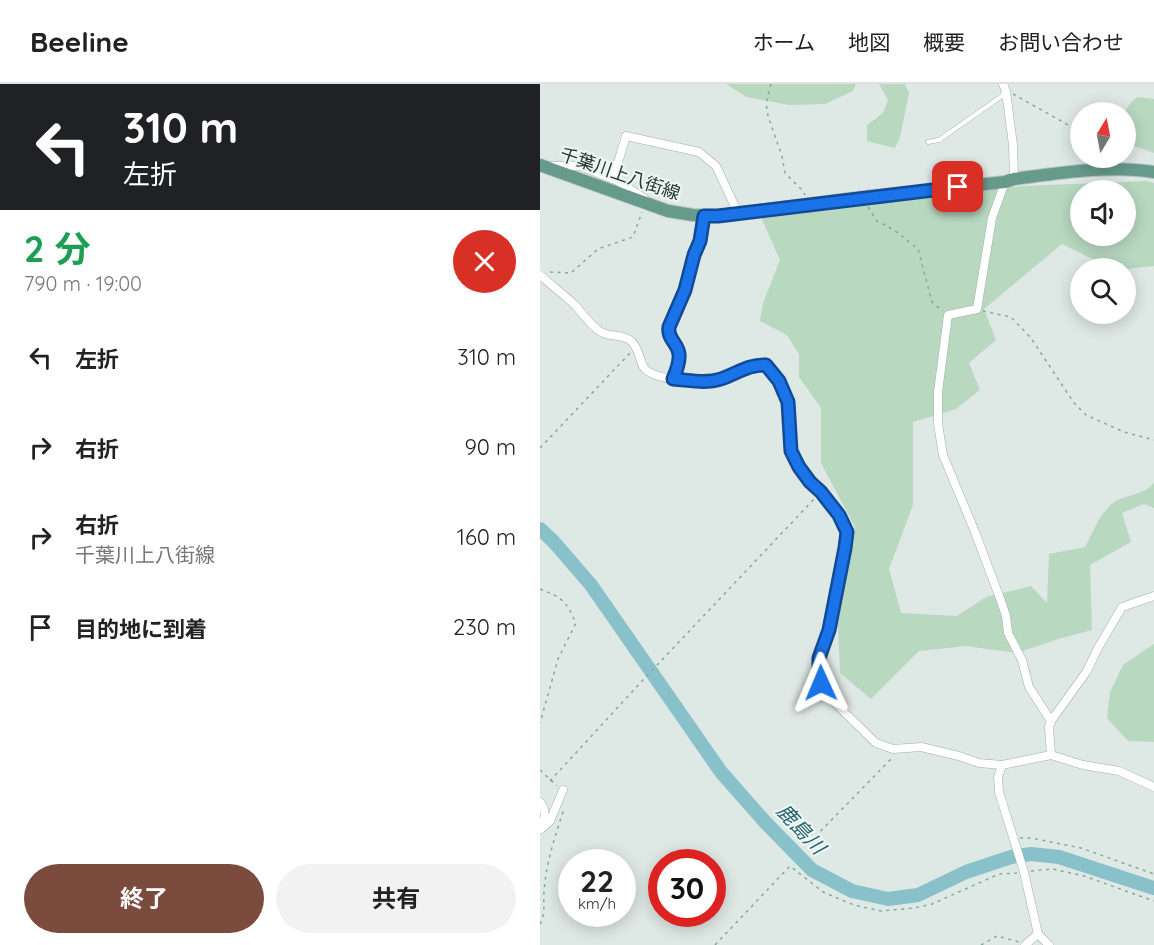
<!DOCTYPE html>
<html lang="ja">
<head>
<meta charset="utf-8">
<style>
  :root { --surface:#fff; --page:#f2f2f2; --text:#222; --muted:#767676; --line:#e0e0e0; --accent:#7b4b3d }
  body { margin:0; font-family:Quicksand,"Noto Sans JP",sans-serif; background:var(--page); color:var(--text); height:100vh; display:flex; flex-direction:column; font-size:22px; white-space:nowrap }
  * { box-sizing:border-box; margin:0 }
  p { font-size:20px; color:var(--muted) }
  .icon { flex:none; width:33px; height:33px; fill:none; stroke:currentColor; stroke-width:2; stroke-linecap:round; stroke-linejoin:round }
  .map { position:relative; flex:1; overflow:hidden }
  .sheet { display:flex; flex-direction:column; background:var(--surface); width:540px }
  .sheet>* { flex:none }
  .top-card { background:#202124; color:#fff; overflow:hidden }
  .needle { width:39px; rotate:10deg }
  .tools { position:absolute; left:530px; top:18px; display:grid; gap:12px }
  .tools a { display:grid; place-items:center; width:66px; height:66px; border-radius:50%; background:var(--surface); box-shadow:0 3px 15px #0003; font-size:30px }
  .speed { position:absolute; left:18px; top:765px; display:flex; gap:12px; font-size:30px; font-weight:700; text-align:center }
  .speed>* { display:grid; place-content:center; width:78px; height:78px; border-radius:50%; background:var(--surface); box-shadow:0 3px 15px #0003; line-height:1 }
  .speed small { font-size:15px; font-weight:400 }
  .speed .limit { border:9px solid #d22; background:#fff; color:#111 }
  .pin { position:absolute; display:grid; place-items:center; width:51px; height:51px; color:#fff; margin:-26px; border-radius:12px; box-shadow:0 3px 9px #0006 }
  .me { position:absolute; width:66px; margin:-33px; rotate:359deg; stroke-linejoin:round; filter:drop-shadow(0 0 4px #0008) }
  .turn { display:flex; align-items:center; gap:21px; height:126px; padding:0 24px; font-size:27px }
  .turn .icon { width:78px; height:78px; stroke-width:2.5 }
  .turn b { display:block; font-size:42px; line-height:51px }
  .round { display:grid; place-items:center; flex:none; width:63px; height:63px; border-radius:32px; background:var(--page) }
  .head { display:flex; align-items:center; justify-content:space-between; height:102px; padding:0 24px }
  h1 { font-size:36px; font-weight:700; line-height:45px; color:#1e9e55 }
  .cta { display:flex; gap:12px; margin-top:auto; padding:12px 24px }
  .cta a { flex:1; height:69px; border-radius:36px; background:var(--accent); color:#fff; font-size:24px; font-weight:700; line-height:69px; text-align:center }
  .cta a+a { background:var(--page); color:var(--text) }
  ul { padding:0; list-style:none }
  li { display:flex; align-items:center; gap:18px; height:90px; padding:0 24px }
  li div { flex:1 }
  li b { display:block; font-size:22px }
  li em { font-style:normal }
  header { display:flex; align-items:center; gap:36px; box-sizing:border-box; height:84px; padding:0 30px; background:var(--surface); border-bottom:2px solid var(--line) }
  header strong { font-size:28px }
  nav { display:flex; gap:33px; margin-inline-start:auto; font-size:21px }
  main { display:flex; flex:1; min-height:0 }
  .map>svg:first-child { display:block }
</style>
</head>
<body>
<header>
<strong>Beeline</strong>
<nav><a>ホーム</a><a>地図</a><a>概要</a><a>お問い合わせ</a></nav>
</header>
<main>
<section class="sheet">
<div class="top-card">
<div class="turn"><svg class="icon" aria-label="left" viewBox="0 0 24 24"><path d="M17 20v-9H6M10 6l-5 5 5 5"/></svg><div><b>310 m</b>左折</div></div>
</div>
<div class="head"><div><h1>2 分</h1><p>790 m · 19:00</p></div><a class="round" style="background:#d93025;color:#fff"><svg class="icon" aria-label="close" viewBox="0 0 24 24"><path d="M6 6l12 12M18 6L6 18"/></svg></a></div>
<ul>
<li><svg class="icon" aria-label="left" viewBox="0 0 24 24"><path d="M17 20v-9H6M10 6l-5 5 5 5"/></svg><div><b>左折</b></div><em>310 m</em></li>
<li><svg class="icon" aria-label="right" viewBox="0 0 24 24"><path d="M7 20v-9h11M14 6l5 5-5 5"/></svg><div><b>右折</b></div><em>90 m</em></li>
<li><svg class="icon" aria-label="right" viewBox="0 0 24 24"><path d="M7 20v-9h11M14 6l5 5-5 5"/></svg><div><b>右折</b><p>千葉川上八街線</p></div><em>160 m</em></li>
<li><svg class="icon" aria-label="arrive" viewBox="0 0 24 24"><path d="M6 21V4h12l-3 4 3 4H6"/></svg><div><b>目的地に到着</b></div><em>230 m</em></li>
</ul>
<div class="cta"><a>終了</a><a>共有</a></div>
</section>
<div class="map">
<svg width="614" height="861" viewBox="0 0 614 861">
  <rect width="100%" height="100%" fill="#dee8e4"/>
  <!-- green -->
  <g fill="#b8d8c0" fill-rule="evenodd">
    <polygon points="186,0 316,0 313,7 285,20 249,21 207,13"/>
    <polygon points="339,0 365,0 369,9 360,53 355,64 327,57 327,41 343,29 348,16"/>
    <path d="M597 13 614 15V69L588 60 590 44 585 39C585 25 586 23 597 13Z"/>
    <path d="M607 97 614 99V182L585 185 571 184 522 160 444 225 456 256 429 279 440 306 416 325 373 338V421L349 485 361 529 417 532 446 513 491 502 507 519 509 470 545 463C554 447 560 427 576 417 589 410 604 411 614 399V424L604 420 582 429 591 458 550 481 552 546 518 555 477 569 426 562 379 567 331 615 300 589 298 541 315 443 281 379V324L259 293V270L247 251 220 237 223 219 240 176 221 133 484 102ZM540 106H585V152H540Z"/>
    <polygon points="614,560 614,658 588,657 567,634 570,608 583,581"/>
  </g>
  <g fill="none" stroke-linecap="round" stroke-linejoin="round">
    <!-- river -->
    <polyline stroke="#89c1ca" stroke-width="14" points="0,445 13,457 51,501 181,688 226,739 272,786 312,807 348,815 378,811 426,788 471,773 491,770 519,773 614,804"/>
    <!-- lane casing -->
    <g stroke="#a2afaa" stroke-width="5">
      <polyline id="lane" points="388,58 399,56 462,12 464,8"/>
    </g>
    <!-- street casing -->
    <g stroke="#a2afaa" stroke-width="9">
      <g id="street">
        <polyline points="463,0 466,7 473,61 474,95"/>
        <polyline points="10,82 40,82 78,97 104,114"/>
        <polyline points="73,95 86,52 159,68 176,82 198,129"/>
        <polyline points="465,98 452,134 437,225 408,231 398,308 398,340 403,371 435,448 461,517 466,532 468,549 482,576 489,603 511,637"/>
        <path d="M0 191C11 201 24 211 35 221 43 230 50 241 61 248 70 253 83 250 91 257 99 264 99 274 103 282 109 295 154 299 168 297 189 295 205 280 226 281L239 297 248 318 251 367 259 383 270 398 281 408 299 431 307 448 305 464 289 546 279 575 278 586 281 599 296 620 336 659 353 665 381 663 419 672 439 679 462 681 511 671 543 681 579 687 614 703"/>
        <path d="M133 295C136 288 140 278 139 270 138 259 127 256 129 243L145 206 154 171 160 157 164 132"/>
        <polyline points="511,671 509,643 511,637 547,587 558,564 582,523 614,512"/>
        <polyline points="462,681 458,693 459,708 484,788 498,850 509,861"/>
        <path d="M0 718C7 727 5 735 1 745"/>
        <polyline points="2,744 10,737 23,706"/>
        <polyline points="485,861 498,850"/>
      </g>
    </g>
    <!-- primary casing -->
    <g stroke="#bcc3c1" stroke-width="14">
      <path id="primary" d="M0 81 128 127 153 131 178 132 325 113 465 98 474 95C520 89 568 81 614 88"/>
    </g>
    <!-- path -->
    <g stroke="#81aa9c" stroke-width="1.5" stroke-dasharray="3 4.5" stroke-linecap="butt">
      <polyline points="231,0 226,19 228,32 242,72 245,89 263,107 265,111"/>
      <polyline points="473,10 530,42"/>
      <polyline points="328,123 337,137 354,146 378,165 392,218 403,227"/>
      <polyline points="10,188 31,189 58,165 93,153 102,128"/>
      <polyline points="443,227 471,233 491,254 534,319 546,331 584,348 614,356"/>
      <polyline points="0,364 90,269"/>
      <path d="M0 505C23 514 26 517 36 539L18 575 0 639"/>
      <polyline points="0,686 17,702"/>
      <polyline points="10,697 103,596 276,413"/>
      <polyline points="480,754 491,754 541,764 614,790"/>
      <polyline points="270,758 351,675 352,672"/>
      <polyline points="491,787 513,785 544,792 614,817"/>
      <path d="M0 840C6 830 3 819 4 808 6 779 15 752 24 725"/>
      <polyline points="175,861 250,782 283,808 314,821 341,827 374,824 392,820 459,790 477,789"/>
      <polyline points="441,861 457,852 479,858"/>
    </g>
    <!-- lane -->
    <use href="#lane" stroke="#fff" stroke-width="4"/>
    <!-- street -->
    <use href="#street" stroke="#fff" stroke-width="8"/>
    <!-- primary -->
    <use href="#primary" stroke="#669b8c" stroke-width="12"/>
  </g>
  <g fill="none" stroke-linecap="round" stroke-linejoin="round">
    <!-- route casing -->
    <g stroke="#114b97" stroke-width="15">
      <path id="route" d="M281 599 279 586V574L289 546 305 464 307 448 299 431 281 408 270 398 259 383 251 367 248 318 239 297 226 281C209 280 196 290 181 295 165 300 149 296 133 295 136 288 140 278 139 270 138 259 127 255 129 243L145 206 154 171 160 157 164 132H178L418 103"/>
    </g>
    <!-- route -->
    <use href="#route" stroke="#1a73e8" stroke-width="10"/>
  </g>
  <g text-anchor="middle" stroke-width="4.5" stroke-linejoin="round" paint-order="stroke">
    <!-- street labels -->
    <g font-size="18" fill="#213730" stroke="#eef5f2">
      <text transform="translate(80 90) rotate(19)" y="6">千葉川上八街線</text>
    </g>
    <!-- water labels -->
    <g font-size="20" font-style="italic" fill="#20616d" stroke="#eef5f2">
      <text transform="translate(261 745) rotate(47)" y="7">鹿島川</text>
    </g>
  </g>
</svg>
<div class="tools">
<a><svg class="needle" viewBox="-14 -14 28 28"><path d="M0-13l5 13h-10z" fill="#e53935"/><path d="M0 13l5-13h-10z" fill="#767676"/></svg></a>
<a><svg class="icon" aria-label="sound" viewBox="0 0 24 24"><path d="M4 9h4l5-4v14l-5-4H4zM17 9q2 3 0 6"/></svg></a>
<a><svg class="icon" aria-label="search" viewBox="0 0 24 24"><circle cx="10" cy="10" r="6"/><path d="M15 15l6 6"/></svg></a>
</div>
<div class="speed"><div>22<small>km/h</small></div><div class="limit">30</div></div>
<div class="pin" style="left:418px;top:103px;background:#d93025"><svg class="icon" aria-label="arrive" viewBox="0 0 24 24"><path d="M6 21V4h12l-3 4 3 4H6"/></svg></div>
<svg class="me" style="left:281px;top:599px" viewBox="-20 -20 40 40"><path d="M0-17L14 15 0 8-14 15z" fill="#1a73e8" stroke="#fff" stroke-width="4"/></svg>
</div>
</main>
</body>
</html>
